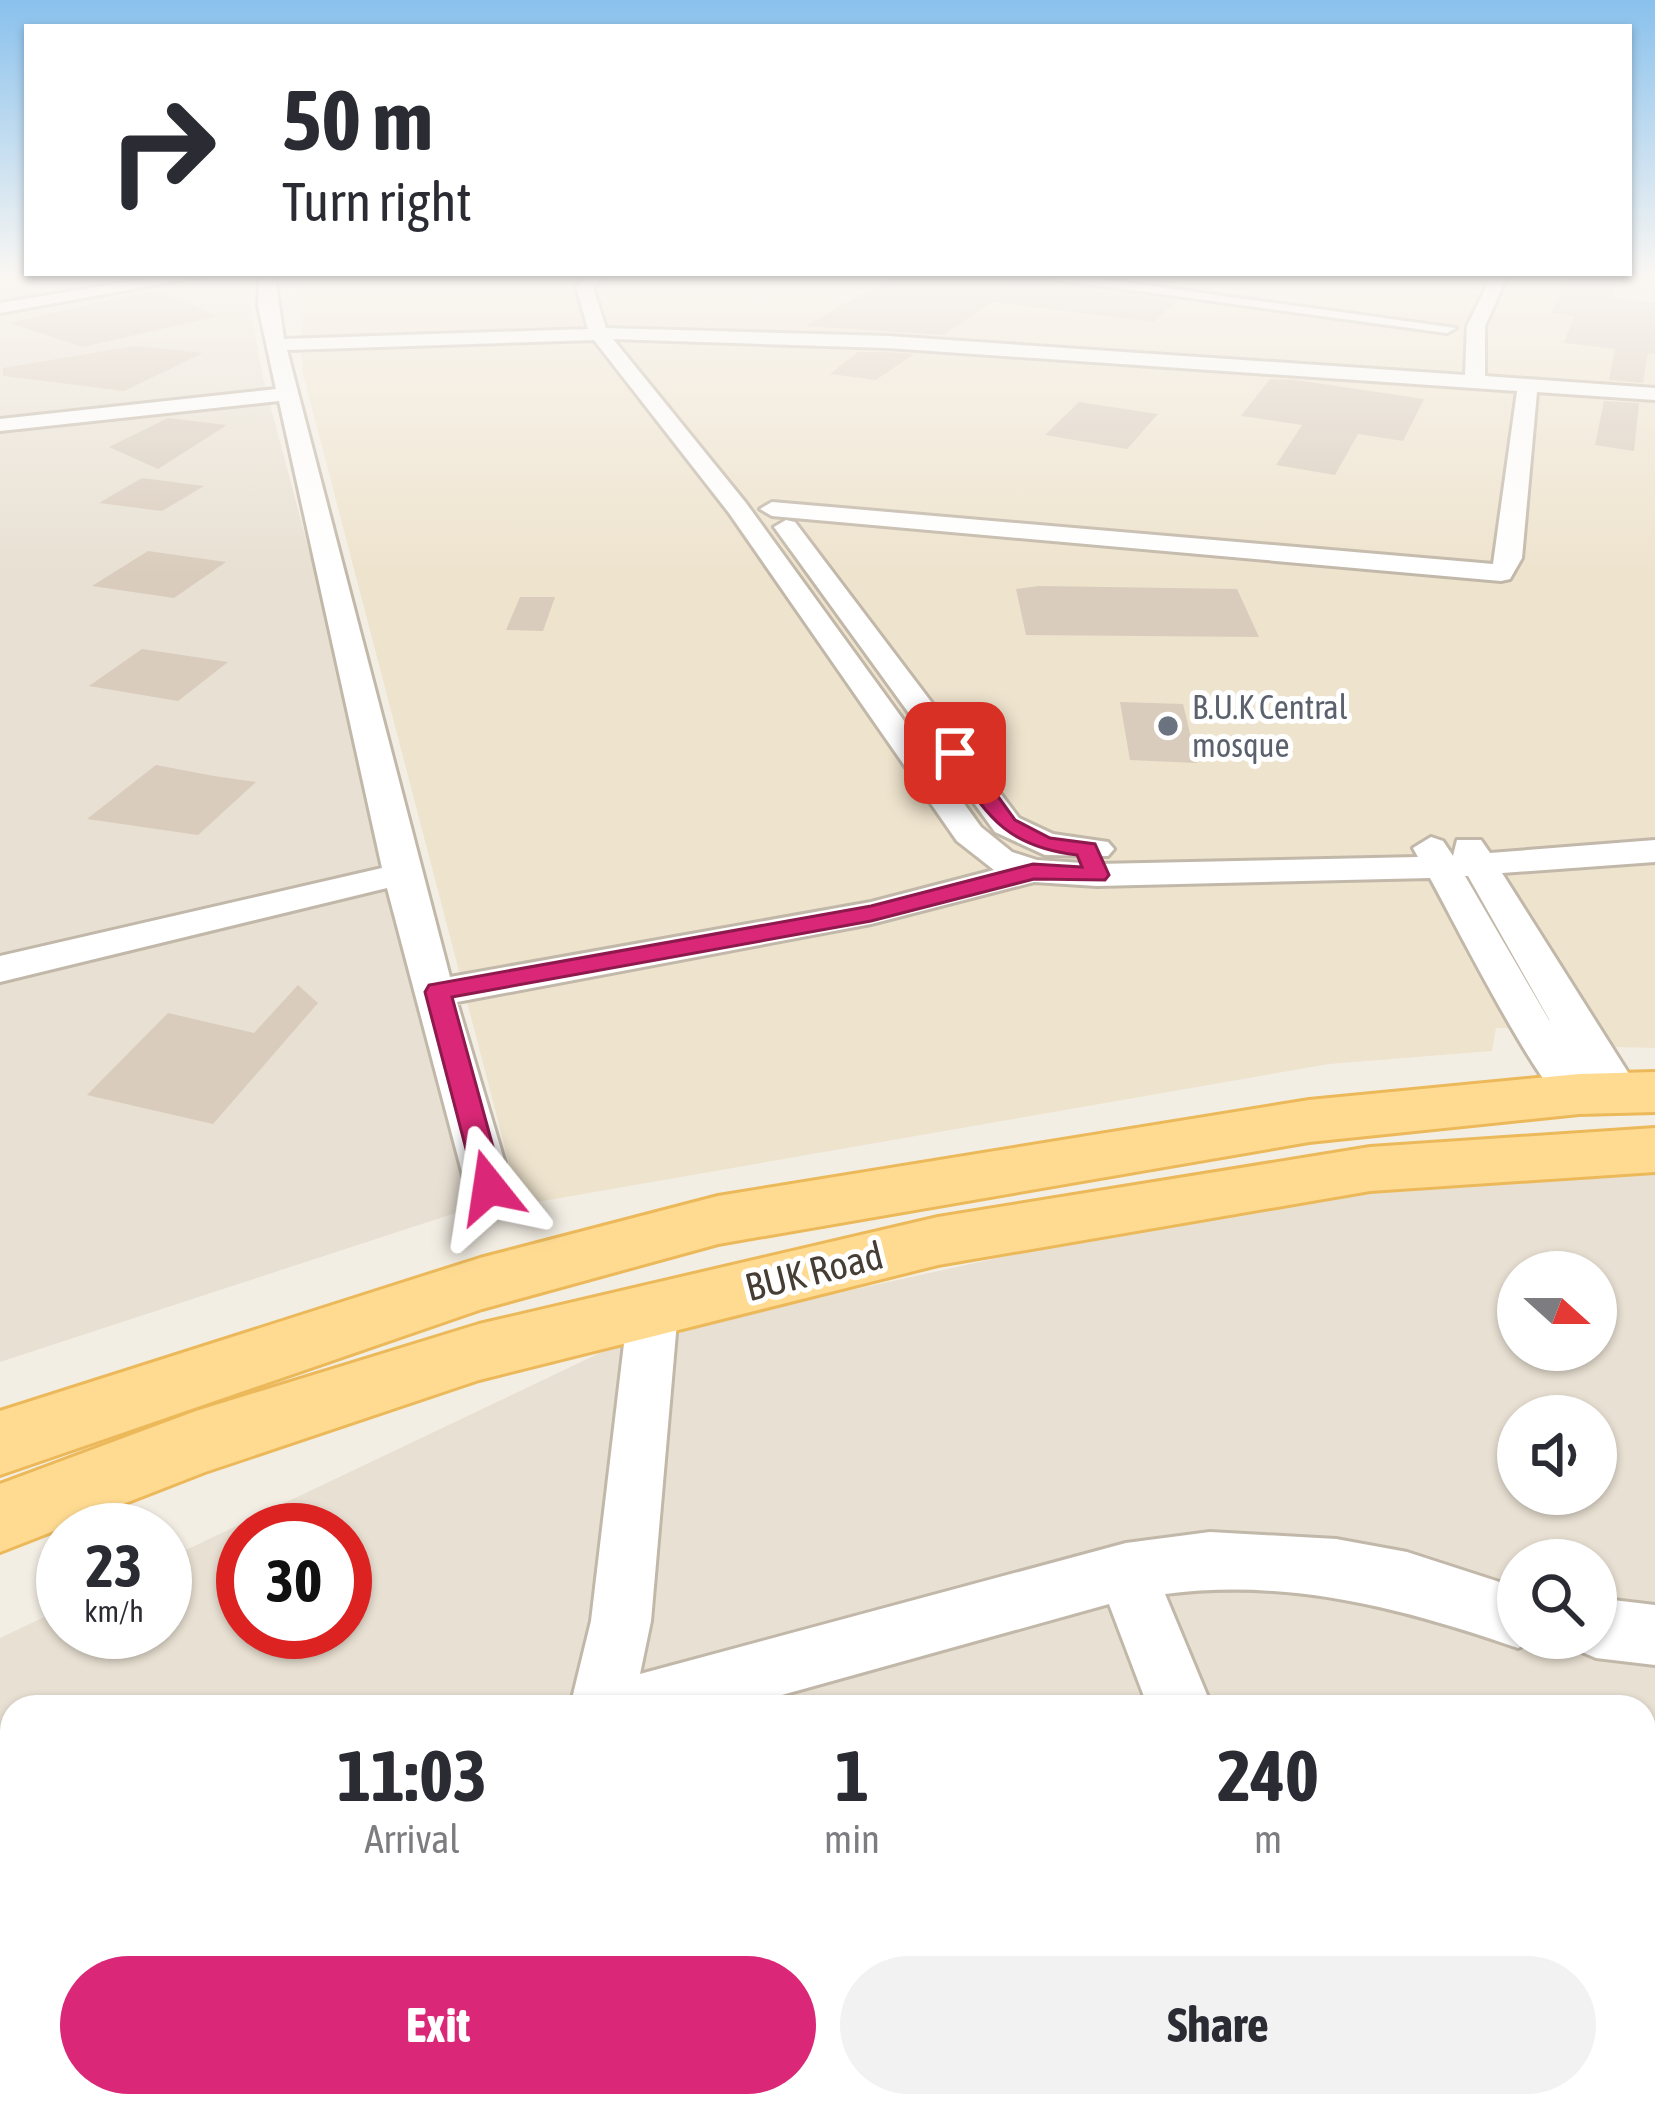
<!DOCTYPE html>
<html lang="en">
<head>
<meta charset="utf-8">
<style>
  :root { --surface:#fff; --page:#f2f2f3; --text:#2b2b33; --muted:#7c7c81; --accent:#db2777 }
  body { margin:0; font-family:"Asap Condensed",sans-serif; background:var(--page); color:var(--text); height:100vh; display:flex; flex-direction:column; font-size:45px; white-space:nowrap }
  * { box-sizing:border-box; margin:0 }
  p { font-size:39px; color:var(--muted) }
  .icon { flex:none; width:66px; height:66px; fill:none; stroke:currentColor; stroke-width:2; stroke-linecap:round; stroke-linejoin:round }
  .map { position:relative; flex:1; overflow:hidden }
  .drawer { position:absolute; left:0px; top:1695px; width:1656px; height:423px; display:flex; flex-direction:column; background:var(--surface); border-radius:36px 36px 0 0; box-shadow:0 3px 9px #0004 }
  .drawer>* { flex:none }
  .guide { position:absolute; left:24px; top:24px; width:1608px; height:252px; border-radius:0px; box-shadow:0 3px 9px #0004; background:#fff; color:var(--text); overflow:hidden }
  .needle { width:78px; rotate:111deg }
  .buttons { position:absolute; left:1497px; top:1251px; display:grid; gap:24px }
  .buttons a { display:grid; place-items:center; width:120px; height:120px; border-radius:50%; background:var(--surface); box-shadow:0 3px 9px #0004; font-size:60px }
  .speed { position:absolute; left:36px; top:1503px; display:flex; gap:24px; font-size:60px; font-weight:700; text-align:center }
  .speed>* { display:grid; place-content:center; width:156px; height:156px; border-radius:50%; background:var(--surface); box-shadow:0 3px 9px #0004; line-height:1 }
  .speed small { font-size:30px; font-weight:400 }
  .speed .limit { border:18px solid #d22; background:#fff; color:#111 }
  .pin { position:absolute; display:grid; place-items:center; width:102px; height:102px; color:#fff; margin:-51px; border-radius:24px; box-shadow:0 6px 18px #0006 }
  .me { position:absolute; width:132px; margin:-66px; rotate:345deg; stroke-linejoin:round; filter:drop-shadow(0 0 9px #0008) }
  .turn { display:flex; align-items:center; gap:42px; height:252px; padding:0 60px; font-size:54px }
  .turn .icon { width:156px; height:156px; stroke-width:2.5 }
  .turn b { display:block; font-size:84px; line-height:102px }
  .eta { display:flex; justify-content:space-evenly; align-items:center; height:204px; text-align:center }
  .eta b { font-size:72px; font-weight:700; line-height:84px }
  .button { display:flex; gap:24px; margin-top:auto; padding:24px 60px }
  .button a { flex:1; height:138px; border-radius:72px; background:var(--accent); color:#fff; font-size:48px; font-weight:700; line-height:138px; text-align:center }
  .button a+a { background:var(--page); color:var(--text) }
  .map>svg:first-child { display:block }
</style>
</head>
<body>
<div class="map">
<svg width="1655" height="2117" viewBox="0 0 1655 2117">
  <rect width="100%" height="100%" fill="#f3eee4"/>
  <!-- residential -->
  <g fill="#e8e0d2" fill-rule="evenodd">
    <polygon points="0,277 245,277 263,378 483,1204 0,1362"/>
    <path d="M1655 1160V2117H0V1638L63 1608V1632H165V1560L629 1339 1075 1241 1544 1163ZM1518 1272H1596V1350H1518ZM1518 1416H1596V1494H1518ZM243 1530H345V1632H243ZM1518 1560H1596V1638H1518ZM12 1707H1644V2106H12Z"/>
  </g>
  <!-- education -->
  <polygon fill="#eee3cd" points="300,277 1655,277 1655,1048 1616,1047 1598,1029 1496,1028 1492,1051 1329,1064 520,1205 302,370"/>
  <!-- building -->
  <g fill="#d9ccbc">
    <polygon points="892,277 1032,277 1178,301 1153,322 992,302 943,335 805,326"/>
    <polygon points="1566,277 1618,277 1612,297 1655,303 1655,354 1648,353 1643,383 1609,380 1615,349 1564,343 1574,316 1551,313"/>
    <polygon points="156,289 218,316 83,347 10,323"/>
    <polygon points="135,346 203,353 124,391 3,376 3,368"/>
    <polygon points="858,352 888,352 914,354 876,380 830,374"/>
    <polygon points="1270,379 1296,380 1424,399 1403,441 1358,434 1335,475 1276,465 1302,425 1241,416"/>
    <polygon points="1604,401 1639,403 1634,451 1595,445"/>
    <polygon points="1079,402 1158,414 1127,449 1045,435"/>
    <polygon points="168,418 227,425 158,469 109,447"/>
    <polygon points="142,478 204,486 162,511 99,503"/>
    <polygon points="148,551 226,562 174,598 92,586"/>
    <polygon points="1039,586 1237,589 1259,637 1026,635 1016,589"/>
    <polygon points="520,597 555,597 543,631 506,630"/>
    <polygon points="142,649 228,662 178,701 89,686"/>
    <polygon points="1120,702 1183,704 1197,763 1130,760"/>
    <polygon points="156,765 214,776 256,782 198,835 87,819"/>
    <polygon points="298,985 318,1003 213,1124 87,1095 168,1013 254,1033"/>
  </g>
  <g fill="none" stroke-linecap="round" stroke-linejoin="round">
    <!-- minor casing -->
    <g stroke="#c2b8a9" stroke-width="6">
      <g id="minor">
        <polygon points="158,277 199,277 0,313 0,303"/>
        <path d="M259 277H275L284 339 588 329 576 287 585 277H604L593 288 606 328 888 336 1465 375 1467 326 1491 277H1507L1485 326V376L1655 388V400L1537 392 1522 558 1510 579 1501 581 772 516 760 509 772 502 1493 564 1517 391 888 348 613 339 746 503 981 827 1012 852 1037 860 1097 864 1418 857 1413 848 1431 837 1443 841 1453 856 1457 840H1481L1490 853 1655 840V862L1502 873 1641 1093 1634 1104 1619 1108 1599 1097 1594 1105C1585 1108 1576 1111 1567 1106 1539 1090 1451 916 1430 878L1097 886 1034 882 871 924 457 1002 512 1187 505 1199 489 1205 473 1199 466 1187 387 888 0 982V956L382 868 279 401 0 431V419L276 389 258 306ZM594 340 729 513 957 841 994 870 871 902 450 977 287 350ZM1465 876H1468L1550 1021 1549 1020Z"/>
        <polygon points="1036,277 1086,277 1456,328 1447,333"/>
        <polygon points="786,520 795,522 1019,818 1053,834 1108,842 1114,849 1108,856 1045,855 995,832 774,527"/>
        <path d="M653 1289 671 1295 678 1310 651 1621 640 1674 1126 1543 1210 1532 1336 1539 1407 1552 1518 1588V1638H1540L1518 1648C1402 1608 1289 1578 1165 1594L1212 1707H1148L1109 1604 739 1707H570L591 1621 628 1310 635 1295Z"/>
        <polygon points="1596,1598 1655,1605 1655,1665 1596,1658 1575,1649 1570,1638 1596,1638"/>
        <polygon points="12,2056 12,2106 45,2106 40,2117 0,2117 0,2061"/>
        <polygon points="452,2106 528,2106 527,2117 451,2117"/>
        <polygon points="814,2106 892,2106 896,2117 819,2117"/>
        <polygon points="1299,2106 1376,2106 1380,2117 1304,2117"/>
      </g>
    </g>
    <!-- major casing -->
    <g stroke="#ecb95a" stroke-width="6">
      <g id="major">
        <polygon points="1655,1072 1655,1112 1579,1114 1309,1142 718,1244 482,1309 0,1475 0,1411 480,1258 718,1196 1309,1100 1579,1074"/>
        <polygon points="1655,1128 1655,1172 1370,1191 938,1265 479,1380 205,1472 0,1552 0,1484 196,1411 479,1324 938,1217 1370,1147"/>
      </g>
    </g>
    <!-- minor -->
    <use href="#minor" fill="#fff" fill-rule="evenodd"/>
    <!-- major -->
    <use href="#major" fill="#ffdb92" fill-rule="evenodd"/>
  </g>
  <!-- sky -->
  <linearGradient id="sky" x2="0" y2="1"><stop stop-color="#89c1ed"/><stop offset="0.48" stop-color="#faf7f3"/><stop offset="1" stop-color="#faf7f3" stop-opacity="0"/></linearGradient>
  <rect width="1655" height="574" fill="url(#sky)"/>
  <!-- route -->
  <path fill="#db2777" stroke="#8e194d" stroke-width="3" d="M948 748H963L1015 820 1050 838 1095 844 1109 875 1105 880 1034 879 871 921 452 997 504 1187 499 1195H478L425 992 429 985 871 906 1033 864 1082 867 1077 855C1001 846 986 812 945 753Z"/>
  <!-- markers -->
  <circle fill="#6b7280" stroke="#fff" stroke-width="4.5" cx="1168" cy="726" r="12"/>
  <g text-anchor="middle" stroke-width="10" stroke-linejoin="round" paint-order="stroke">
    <!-- far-worship labels -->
    <g font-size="33" fill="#5b616d" stroke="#fff" text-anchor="start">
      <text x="1192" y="719">B.U.K Central<tspan x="1192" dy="38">mosque</tspan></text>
    </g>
    <!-- street labels -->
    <g font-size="39" fill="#463e34" stroke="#fff">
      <text transform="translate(814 1271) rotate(-14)" y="14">BUK Road</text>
    </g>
  </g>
</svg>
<div class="buttons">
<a><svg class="needle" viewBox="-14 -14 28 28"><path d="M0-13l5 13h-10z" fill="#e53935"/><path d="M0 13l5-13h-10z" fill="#7c7c81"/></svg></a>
<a><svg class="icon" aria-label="sound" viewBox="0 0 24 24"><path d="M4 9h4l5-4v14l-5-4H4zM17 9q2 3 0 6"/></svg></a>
<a><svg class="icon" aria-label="search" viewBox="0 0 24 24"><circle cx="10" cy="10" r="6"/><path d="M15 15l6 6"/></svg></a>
</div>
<div class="speed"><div>23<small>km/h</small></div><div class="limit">30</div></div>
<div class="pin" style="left:955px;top:753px;background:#d93025"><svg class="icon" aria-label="arrive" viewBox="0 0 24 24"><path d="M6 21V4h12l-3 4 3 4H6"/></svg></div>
<svg class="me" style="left:489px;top:1187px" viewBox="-20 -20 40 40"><path d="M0-17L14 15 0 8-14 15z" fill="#db2777" stroke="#fff" stroke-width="4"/></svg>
<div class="guide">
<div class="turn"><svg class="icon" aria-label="right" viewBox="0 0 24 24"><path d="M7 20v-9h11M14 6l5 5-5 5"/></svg><div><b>50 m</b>Turn right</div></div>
</div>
<section class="drawer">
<div class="eta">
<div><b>11:03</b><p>Arrival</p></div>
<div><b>1</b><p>min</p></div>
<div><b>240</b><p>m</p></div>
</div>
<div class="button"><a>Exit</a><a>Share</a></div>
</section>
</div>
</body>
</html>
